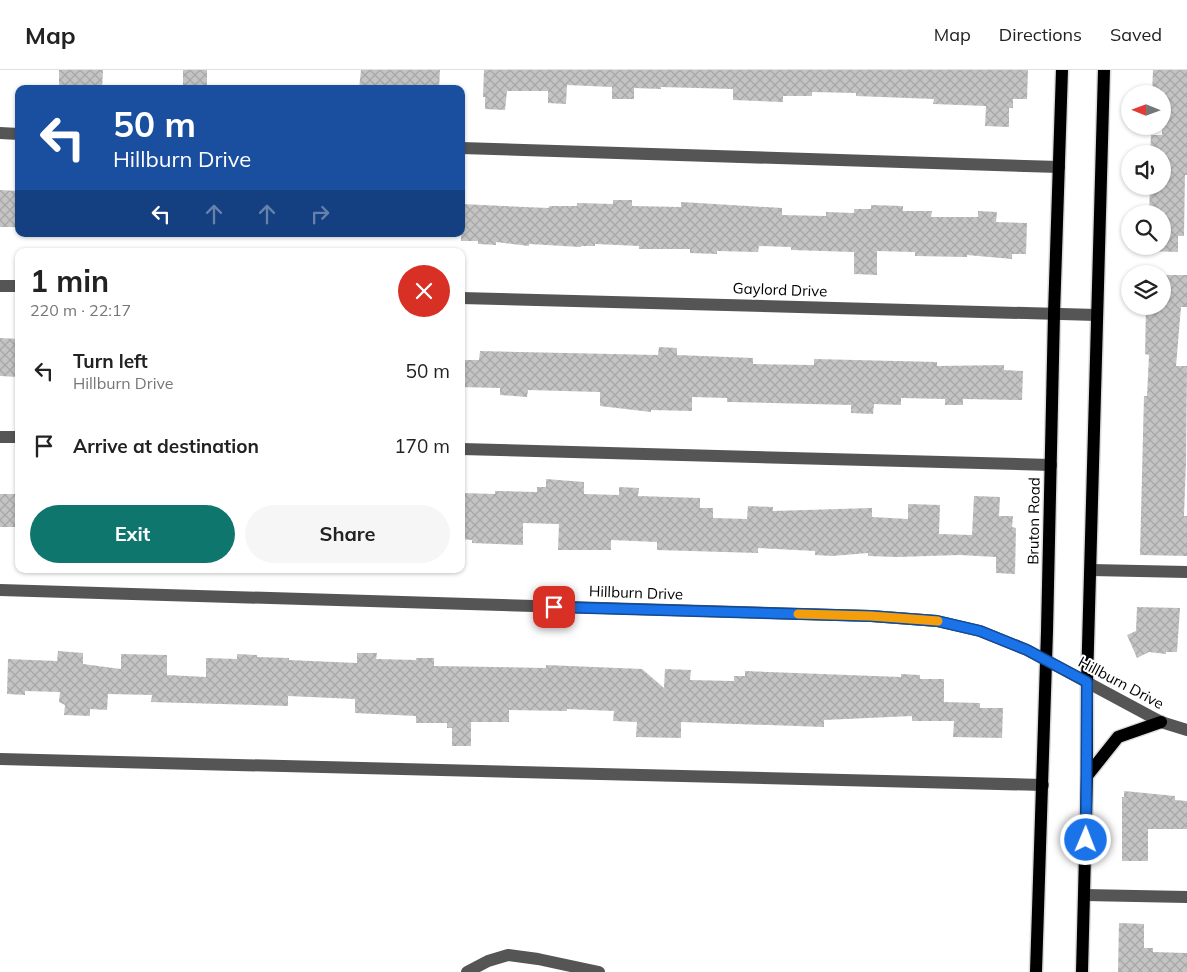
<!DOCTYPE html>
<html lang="en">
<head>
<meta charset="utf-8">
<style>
  :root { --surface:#fff; --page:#f6f6f6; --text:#222; --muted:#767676; --line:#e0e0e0; --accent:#0f766e }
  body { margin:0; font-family:Mulish,sans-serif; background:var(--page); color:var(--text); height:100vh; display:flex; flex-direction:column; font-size:19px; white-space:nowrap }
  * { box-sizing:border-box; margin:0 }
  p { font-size:16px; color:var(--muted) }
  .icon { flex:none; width:28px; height:28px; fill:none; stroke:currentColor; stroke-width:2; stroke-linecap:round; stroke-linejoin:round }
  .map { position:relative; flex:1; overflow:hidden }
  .details { position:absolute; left:15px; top:178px; width:450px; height:325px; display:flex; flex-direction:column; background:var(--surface); border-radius:10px; box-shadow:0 1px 4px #0004 }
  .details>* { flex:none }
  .top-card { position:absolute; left:15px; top:15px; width:450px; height:152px; border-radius:10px; box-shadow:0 1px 4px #0004; background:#1a4fa0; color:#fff; overflow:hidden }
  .needle { width:32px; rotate:271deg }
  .tools { position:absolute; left:1121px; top:15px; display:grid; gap:10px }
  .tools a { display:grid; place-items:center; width:50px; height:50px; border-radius:50%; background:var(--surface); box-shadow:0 1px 4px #0004; font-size:25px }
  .pin { position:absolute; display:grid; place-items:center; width:42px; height:42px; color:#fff; margin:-21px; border-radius:10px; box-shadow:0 2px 8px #0006 }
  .me { position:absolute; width:55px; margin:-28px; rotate:1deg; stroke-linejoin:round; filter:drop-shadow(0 0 4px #0008) }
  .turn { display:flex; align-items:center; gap:18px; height:105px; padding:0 15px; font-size:22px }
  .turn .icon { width:65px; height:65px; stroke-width:2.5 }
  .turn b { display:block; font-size:35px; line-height:42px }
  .lanes { display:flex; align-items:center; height:48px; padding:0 15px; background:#0003; justify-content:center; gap:25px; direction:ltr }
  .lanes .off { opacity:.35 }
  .round { display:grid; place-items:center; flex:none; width:52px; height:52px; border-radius:26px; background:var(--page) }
  .summary { display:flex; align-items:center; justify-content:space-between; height:85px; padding:0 15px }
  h1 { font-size:30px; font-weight:700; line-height:38px }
  .cta { display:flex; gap:10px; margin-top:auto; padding:10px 15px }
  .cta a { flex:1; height:58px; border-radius:30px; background:var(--accent); color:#fff; font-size:20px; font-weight:700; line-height:58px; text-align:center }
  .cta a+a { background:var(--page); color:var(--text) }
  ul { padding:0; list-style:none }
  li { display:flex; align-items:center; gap:15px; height:75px; padding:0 15px }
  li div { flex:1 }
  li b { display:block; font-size:19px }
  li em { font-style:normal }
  header { display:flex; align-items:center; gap:30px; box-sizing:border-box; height:70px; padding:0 25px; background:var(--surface); border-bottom:1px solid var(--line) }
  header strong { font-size:24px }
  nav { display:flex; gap:28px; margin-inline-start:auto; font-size:18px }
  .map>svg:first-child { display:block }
</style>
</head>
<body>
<header>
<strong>Map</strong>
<nav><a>Map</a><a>Directions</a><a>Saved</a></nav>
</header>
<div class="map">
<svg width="1187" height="902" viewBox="0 0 1187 902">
  <defs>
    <pattern id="building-cross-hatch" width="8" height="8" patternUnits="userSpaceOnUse" patternTransform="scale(1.25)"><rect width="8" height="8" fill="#c4c4c4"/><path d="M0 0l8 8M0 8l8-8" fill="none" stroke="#a7a7a7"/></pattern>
  </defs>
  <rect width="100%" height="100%" fill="#fff"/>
  <!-- building -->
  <g fill="url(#building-cross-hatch)">
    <polygon points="59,0 103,0 102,19 59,19"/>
    <rect x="183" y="0" width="24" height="19"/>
    <polygon points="361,0 440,0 439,19 359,19"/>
    <polygon points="484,0 1028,0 1027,29 1013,29 1013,38 1009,38 1009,57 985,56 986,36 933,34 934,29 856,26 856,23 812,22 812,26 783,26 783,32 733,30 733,19 661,17 661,19 634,18 634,29 612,29 612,17 567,15 566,34 548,33 548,21 507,21 505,40 485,39 485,27 483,27"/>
    <polygon points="1153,0 1187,0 1187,105 1185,105 1184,166 1178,166 1178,182 1148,181 1148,176 1162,176 1162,144 1149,144 1150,116 1162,116 1162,84 1150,84 1151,65 1162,65 1162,24 1152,24"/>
    <polygon points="0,120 19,121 19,157 0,157"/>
    <polygon points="613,130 632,130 632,136 681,137 681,132 782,138 782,145 826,146 826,142 854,143 854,139 871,139 871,135 903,136 903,141 932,141 931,147 978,147 978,141 997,142 996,152 1027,153 1026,184 1012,184 1012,189 967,185 967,187 915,186 915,182 877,181 877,205 854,204 854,182 791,180 791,177 759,176 758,182 717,181 717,184 690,183 690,179 639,179 639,176 595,174 595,176 581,176 581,177 529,174 529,176 496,172 496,175 478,174 478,171 461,171 461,134 548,138 550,136 577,136 577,133 613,134"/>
    <polygon points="1162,205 1187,205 1187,237 1181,237 1176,296 1187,296 1186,393 1184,446 1187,446 1187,486 1140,485 1144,326 1147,326 1149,285 1145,284 1146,236 1162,236"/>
    <polygon points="0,268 19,269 19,307 0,306"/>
    <polygon points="659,277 677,278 677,285 753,288 753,294 814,295 814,289 937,292 937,296 1004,295 1004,300 1023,301 1022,330 963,329 963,335 945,335 945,329 901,328 901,335 874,334 873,344 851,343 851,335 731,332 727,332 727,328 692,327 692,341 651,340 651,342 600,336 600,322 528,320 527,327 500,325 500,318 461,317 461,290 479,290 480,281 658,285"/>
    <polygon points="546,409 584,412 584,424 619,425 619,417 639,418 638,426 700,428 700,438 713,438 713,448 747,449 748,436 773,437 773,441 872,438 872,447 908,449 908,434 940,435 939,464 972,465 974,426 1000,427 999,446 1013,446 1012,457 1016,458 1015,504 996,503 996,487 960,485 897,487 868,486 868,483 832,486 815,485 815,481 758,478 758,483 657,480 657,472 611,470 611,480 558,480 559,454 523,453 523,475 472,473 472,470 461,469 461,423 495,424 495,421 537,422 537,417 546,417"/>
    <rect x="0" y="424" width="19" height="33"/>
    <polygon points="1137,537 1180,538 1177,582 1166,582 1166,584 1149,582 1137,588 1127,565 1136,561"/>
    <polygon points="58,581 83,583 83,594 121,599 121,584 167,585 167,605 206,607 206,588 237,589 237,584 257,585 257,587 289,588 289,590 357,593 357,583 377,583 376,589 416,590 416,588 434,588 434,596 546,598 546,595 642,599 664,618 665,599 691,600 690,610 734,611 734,606 745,606 745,601 901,607 901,604 920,605 920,609 944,609 944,632 980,633 980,638 1003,638 1002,668 953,667 954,651 912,651 912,646 824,650 824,657 681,652 681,668 636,667 637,652 613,651 614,641 567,639 567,641 509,640 509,652 471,652 471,676 452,676 452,658 447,658 447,653 416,653 416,646 355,643 355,629 288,626 288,636 151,632 152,625 108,624 107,640 90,639 90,646 64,645 65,635 59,632 60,622 25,621 25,625 7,624 8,589 57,591"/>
    <polygon points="1124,721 1175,726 1175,730 1187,731 1187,759 1148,759 1148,791 1122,791 1122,727 1124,727"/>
    <polygon points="1119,853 1144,854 1144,878 1153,878 1153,882 1187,883 1187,902 1118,902"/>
  </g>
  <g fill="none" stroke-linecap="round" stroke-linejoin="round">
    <!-- major casing -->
    <g stroke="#dbdbdb" stroke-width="15">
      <g id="major">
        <polyline points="1087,706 1118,667 1161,652"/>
        <polyline points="1036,902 1047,561 1054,244 1062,0"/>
        <polyline points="1082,902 1087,706 1087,612 1104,0"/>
      </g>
    </g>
    <!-- minor -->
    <g stroke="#555" stroke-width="12">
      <polyline points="0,63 19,64"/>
      <polyline points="461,78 1059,97"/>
      <polyline points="0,216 19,216"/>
      <polyline points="461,228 1097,245"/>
      <polyline points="0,367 19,367"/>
      <polyline points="461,379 1051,395"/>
      <polyline points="1091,500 1187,502"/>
      <polyline points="0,520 871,546 937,551 980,561 1027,580 1161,652 1187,660"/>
      <polyline points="0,689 1043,715"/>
      <polyline points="1084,825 1187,827"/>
      <polyline points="467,902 488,891 508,885 538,889 599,902"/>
    </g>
    <!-- major -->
    <use href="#major" stroke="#000" stroke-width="12"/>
  </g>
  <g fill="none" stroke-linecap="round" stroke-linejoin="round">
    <!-- route casing -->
    <g stroke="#114b97" stroke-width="12">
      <polyline id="route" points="554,537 871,546 937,551 980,561 1027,580 1087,612 1086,770"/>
    </g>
    <!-- route -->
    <use href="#route" stroke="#1a73e8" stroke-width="9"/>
    <!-- slow -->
    <polyline stroke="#f59e0b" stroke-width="9" points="798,544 871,546 938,551"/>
  </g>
  <g text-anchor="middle" stroke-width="4" stroke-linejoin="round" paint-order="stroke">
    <!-- street labels -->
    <g font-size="15" fill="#000" stroke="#fff">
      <text transform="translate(780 220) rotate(2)" y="5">Gaylord Drive</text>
      <text transform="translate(1034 451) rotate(-89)" y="5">Bruton Road</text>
      <text transform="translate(636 523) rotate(2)" y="5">Hillburn Drive</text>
      <text transform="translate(1121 613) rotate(28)" y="5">Hillburn Drive</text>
    </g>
  </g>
</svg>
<div class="tools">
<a><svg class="needle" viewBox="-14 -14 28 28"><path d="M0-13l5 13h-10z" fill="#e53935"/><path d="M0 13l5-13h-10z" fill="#767676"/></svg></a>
<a><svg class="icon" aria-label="sound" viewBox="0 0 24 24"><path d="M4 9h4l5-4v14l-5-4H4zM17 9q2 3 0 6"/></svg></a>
<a><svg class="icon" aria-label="search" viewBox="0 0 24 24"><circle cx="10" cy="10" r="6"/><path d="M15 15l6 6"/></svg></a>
<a><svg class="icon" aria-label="layers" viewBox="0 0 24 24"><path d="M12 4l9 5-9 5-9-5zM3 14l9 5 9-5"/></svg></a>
</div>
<div class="pin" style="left:554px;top:537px;background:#d93025"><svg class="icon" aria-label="arrive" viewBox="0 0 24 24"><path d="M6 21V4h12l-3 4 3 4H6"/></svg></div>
<svg class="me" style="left:1086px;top:770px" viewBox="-20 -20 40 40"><circle r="17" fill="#1a73e8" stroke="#fff" stroke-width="3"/><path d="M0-11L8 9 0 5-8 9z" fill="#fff"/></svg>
<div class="top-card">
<div class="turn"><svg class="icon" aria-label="left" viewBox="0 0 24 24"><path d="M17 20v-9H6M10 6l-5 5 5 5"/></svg><div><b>50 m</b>Hillburn Drive</div></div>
<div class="lanes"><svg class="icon" aria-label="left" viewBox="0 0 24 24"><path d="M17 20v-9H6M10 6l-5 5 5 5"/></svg><svg class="icon off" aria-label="ahead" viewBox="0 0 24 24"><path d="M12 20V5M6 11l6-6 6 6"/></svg><svg class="icon off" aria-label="ahead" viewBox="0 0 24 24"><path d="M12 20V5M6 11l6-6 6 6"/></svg><svg class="icon off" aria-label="right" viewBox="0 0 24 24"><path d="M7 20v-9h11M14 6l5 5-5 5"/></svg></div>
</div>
<section class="details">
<div class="summary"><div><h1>1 min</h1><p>220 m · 22:17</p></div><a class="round" style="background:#d93025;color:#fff"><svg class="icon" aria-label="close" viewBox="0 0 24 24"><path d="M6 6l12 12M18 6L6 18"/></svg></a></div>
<ul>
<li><svg class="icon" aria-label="left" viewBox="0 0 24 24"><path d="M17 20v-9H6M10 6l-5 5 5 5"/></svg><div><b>Turn left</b><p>Hillburn Drive</p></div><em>50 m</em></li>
<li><svg class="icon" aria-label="arrive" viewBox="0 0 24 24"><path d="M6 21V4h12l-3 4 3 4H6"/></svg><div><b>Arrive at destination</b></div><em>170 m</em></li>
</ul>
<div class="cta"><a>Exit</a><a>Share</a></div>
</section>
</div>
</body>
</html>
